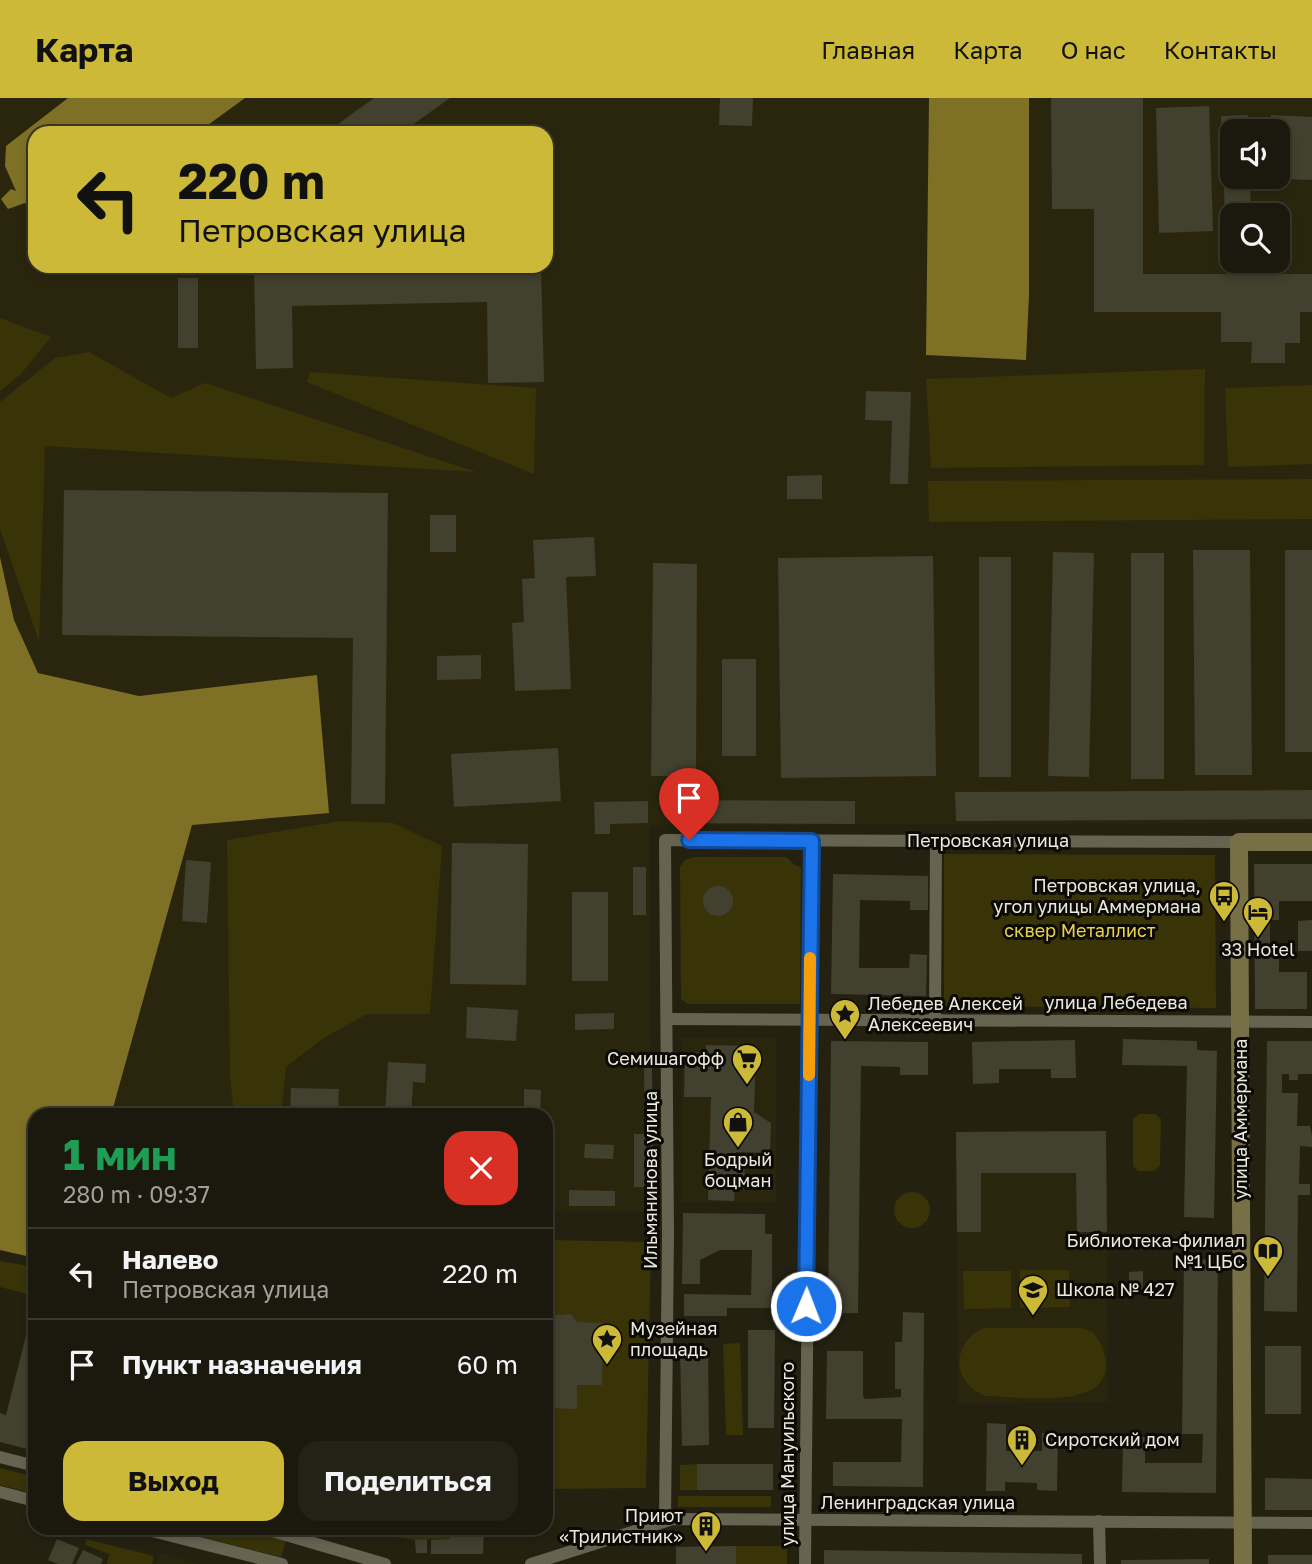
<!DOCTYPE html>
<html lang="ru">
<head>
<meta charset="utf-8">
<style>
  :root { --surface:#1b190d; --page:#242216; --text:#f1f3f6; --muted:#a0a09d; --line:#39382e; --accent:#cdb938 }
  body { margin:0; font-family:"Golos Text",sans-serif; background:var(--page); color:var(--text); height:100vh; display:flex; flex-direction:column; font-size:26px; white-space:nowrap }
  * { box-sizing:border-box; margin:0 }
  p { font-size:23px; color:var(--muted) }
  .icon { flex:none; width:38px; height:38px; fill:none; stroke:currentColor; stroke-width:2; stroke-linecap:round; stroke-linejoin:round }
  .map { position:relative; flex:1; overflow:hidden }
  .sheet { position:absolute; left:28px; top:1010px; width:525px; height:427px; display:flex; flex-direction:column; background:var(--surface); border-radius:21px; box-shadow:0 4px 10px #0003,0 0 0 2px var(--line) }
  .sheet>* { flex:none }
  .guide { position:absolute; left:28px; top:28px; width:525px; height:147px; border-radius:21px; box-shadow:0 4px 10px #0003,0 0 0 2px var(--line); background:#cdb938; color:#111; overflow:hidden }
  .controls { position:absolute; left:1220px; top:21px; display:grid; gap:14px }
  .controls a { display:grid; place-items:center; width:70px; height:70px; border-radius:14px; background:var(--surface); box-shadow:0 4px 10px #0003,0 0 0 2px var(--line); font-size:35px }
  .pin { position:absolute; display:grid; place-items:center; width:60px; height:60px; color:#fff; margin:-72px -30px; border-radius:50% 50% 50% 0; rotate:-45deg; box-shadow:0 0 7px #0007 }
  .pin .icon { rotate:45deg }
  .me { position:absolute; width:77px; margin:-38px; rotate:1deg; stroke-linejoin:round; filter:drop-shadow(0 0 5px #0008) }
  .turn { display:flex; align-items:center; gap:24px; height:147px; padding:0 35px; font-size:32px }
  .turn .icon { width:91px; height:91px; stroke-width:2.5 }
  .turn b { display:block; font-size:49px; line-height:60px }
  .round { display:grid; place-items:center; flex:none; width:74px; height:74px; border-radius:21px; background:var(--page) }
  .overview { display:flex; align-items:center; justify-content:space-between; height:119px; padding:0 35px }
  h1 { font-size:42px; font-weight:700; line-height:52px; color:#1e9e55 }
  .action { display:flex; gap:14px; margin-top:auto; padding:14px 35px }
  .action a { flex:1; height:80px; border-radius:21px; background:var(--accent); color:#111; font-size:28px; font-weight:700; line-height:80px; text-align:center }
  .action a+a { background:var(--page); color:var(--text) }
  ul { padding:0; list-style:none }
  li { display:flex; align-items:center; gap:21px; height:91px; padding:0 35px; border-top:2px solid var(--line) }
  li div { flex:1 }
  li b { display:block; font-size:26px }
  li em { font-style:normal }
  header { display:flex; align-items:center; gap:42px; box-sizing:border-box; height:98px; padding:0 35px; background:var(--accent); color:#111 }
  header strong { font-size:33px }
  nav { display:flex; gap:38px; margin-inline-start:auto; font-size:24px }
  .map>svg:first-child { display:block }
</style>
</head>
<body>
<header>
<strong>Карта</strong>
<nav><a>Главная</a><a>Карта</a><a>О нас</a><a>Контакты</a></nav>
</header>
<div class="map">
<svg width="1312" height="1466" viewBox="0 0 1312 1466">
  <rect width="100%" height="100%" fill="#242111"/>
  <!-- built -->
  <g fill="#2a260e" fill-rule="evenodd">
    <path d="M0 0H929L926 257 1026 261 1029 197V0H1312V725L649 727 652 1114 546 1113V1017H111L192 726 318 577 139 598 38 575 14 522 0 459ZM1232 33H1278V79H1232ZM35 35H546V168H35ZM1232 117H1278V163H1232Z"/>
    <polygon points="776,939 776,1105 681,1104 682,940"/>
    <polygon points="1106,1033 1108,1304 958,1306 956,1034"/>
    <polygon points="160,1455 177,1460 199,1466 156,1466"/>
  </g>
  <!-- green -->
  <g fill="#393308">
    <polygon points="0,220 51,239 21,276 0,293"/>
    <polygon points="89,254 171,300 205,285 476,374 45,348 39,543 0,431 0,304 55,260"/>
    <polygon points="1205,271 1204,367 931,370 926,281"/>
    <polygon points="310,274 536,290 534,376 307,284"/>
    <polygon points="1312,287 1312,366 1228,369 1225,290"/>
    <polygon points="1312,381 1312,421 929,424 928,383"/>
    <polygon points="341,723 393,725 442,748 430,916 367,916 322,941 286,969 281,1017 234,1017 230,978 227,742"/>
    <polygon points="944,756 1215,757 1216,910 944,908"/>
    <polygon points="695,759 786,759 796,768 801,769 800,906 688,906 681,901 680,769 685,762"/>
    <polygon points="1139,1016 1155,1016 1161,1021 1160,1068 1154,1073 1138,1073 1133,1068 1133,1021"/>
    <circle cx="912" cy="1112" r="18"/>
    <polygon points="546,1142 651,1144 646,1390 546,1391"/>
    <polygon points="0,1163 35,1169 35,1198 0,1189"/>
    <polygon points="1020,1172 1069,1172 1070,1209 1020,1210"/>
    <polygon points="963,1173 1011,1173 1011,1210 964,1211"/>
    <path d="M984 1230H1081L1093 1234C1101 1245 1106 1255 1106 1269 1104 1313 1015 1298 985 1298 951 1284 951 1245 984 1230Z"/>
    <polygon points="740,1245 743,1337 726,1337 723,1246"/>
    <polygon points="697,1366 697,1392 680,1392 680,1367"/>
    <polygon points="0,1370 35,1379 35,1396 0,1387"/>
    <rect x="678" y="1398" width="93" height="11"/>
    <polygon points="166,1430 235,1430 286,1442 281,1459"/>
    <polygon points="332,1430 450,1430 450,1441 415,1442"/>
    <polygon points="86,1441 154,1458 152,1466 107,1466 109,1456 85,1447"/>
    <rect x="736" y="1448" width="51" height="18"/>
  </g>
  <!-- water -->
  <g fill="#7e7125">
    <polygon points="68,0 245,0 197,35 35,35 35,115 25,105 8,111 1,101 11,91 16,93 5,68 6,48"/>
    <polygon points="929,0 1029,0 1029,197 1026,262 926,257"/>
    <polygon points="0,459 14,522 38,575 139,598 317,577 329,715 192,727 111,1017 35,1017 35,1160 0,1152"/>
  </g>
  <!-- building -->
  <g fill="#42402e">
    <polygon points="374,0 450,0 401,35 334,35 331,31"/>
    <polygon points="720,0 753,0 752,28 719,27"/>
    <polygon points="1051,0 1143,0 1143,176 1312,176 1312,214 1300,214 1300,245 1285,245 1285,265 1251,265 1252,244 1221,244 1221,214 1094,214 1094,111 1052,111"/>
    <polygon points="1209,8 1213,133 1159,135 1156,10"/>
    <polygon points="1248,17 1248,33 1232,33 1232,79 1250,79 1251,117 1232,117 1232,140 1226,140 1221,18"/>
    <polygon points="1271,17 1312,19 1312,82 1278,81 1278,33 1270,33"/>
    <polygon points="254,168 541,168 544,284 488,285 487,204 292,208 293,270 256,271"/>
    <rect x="178" y="180" width="20" height="70"/>
    <polygon points="866,293 911,294 908,386 890,386 892,323 865,322"/>
    <polygon points="822,377 822,401 787,401 787,378"/>
    <polygon points="64,392 388,395 385,706 351,706 353,540 62,537"/>
    <rect x="430" y="417" width="26" height="37"/>
    <polygon points="594,439 596,478 566,479 571,591 515,593 512,525 524,524 522,481 535,480 533,442"/>
    <polygon points="1193,452 1250,452 1252,677 1195,677"/>
    <rect x="1285" y="452" width="27" height="202"/>
    <polygon points="1053,454 1094,455 1089,679 1048,678"/>
    <rect x="1131" y="455" width="33" height="226"/>
    <polygon points="933,458 936,678 781,680 778,460"/>
    <rect x="979" y="459" width="32" height="220"/>
    <polygon points="653,465 697,466 696,678 651,678"/>
    <polygon points="481,557 481,581 437,582 437,558"/>
    <rect x="722" y="561" width="34" height="97"/>
    <polygon points="558,650 561,703 454,709 451,656"/>
    <polygon points="1312,692 1312,721 956,723 955,694"/>
    <polygon points="679,702 855,703 855,726 679,725"/>
    <polygon points="648,703 648,725 610,726 610,736 595,736 594,704"/>
    <polygon points="452,745 528,746 526,887 450,886"/>
    <polygon points="186,762 211,764 207,825 182,823"/>
    <polygon points="1254,766 1312,766 1312,803 1279,803 1279,822 1270,822 1270,855 1279,855 1279,874 1307,874 1307,911 1255,911"/>
    <rect x="633" y="769" width="13" height="48"/>
    <polygon points="833,776 928,778 928,812 910,812 910,803 860,802 859,870 909,870 910,856 927,857 926,898 831,896"/>
    <circle cx="718" cy="803" r="15"/>
    <rect x="572" y="794" width="36" height="89"/>
    <polygon points="1312,822 1312,853 1298,853 1298,823"/>
    <polygon points="467,909 518,912 516,943 466,940"/>
    <polygon points="614,915 614,931 575,932 575,916"/>
    <polygon points="1123,941 1197,943 1197,952 1217,953 1214,1120 1184,1119 1187,968 1122,967"/>
    <polygon points="1075,942 1076,980 1051,980 1051,971 999,971 999,985 973,986 972,944"/>
    <polygon points="831,943 928,944 928,977 900,977 900,969 861,968 858,1215 828,1215"/>
    <polygon points="1267,943 1312,943 1312,976 1298,976 1298,982 1289,982 1289,976 1282,976 1282,995 1298,995 1297,1028 1310,1028 1312,1038 1312,1049 1300,1048 1299,1086 1310,1086 1310,1097 1298,1097 1297,1214 1264,1213"/>
    <polygon points="706,947 756,948 754,1014 771,1025 770,1055 736,1054 736,1061 745,1061 744,1091 735,1091 734,1103 708,1102 711,999 684,999 685,954 706,955"/>
    <polygon points="388,964 426,966 425,985 413,984 411,1017 385,1017"/>
    <polygon points="644,970 652,970 653,1089 634,1089 634,1036 645,1036"/>
    <polygon points="291,990 339,991 338,1011 318,1010 317,1017 290,1017"/>
    <polygon points="524,991 541,992 540,1017 524,1017"/>
    <polygon points="1106,1033 1107,1134 1077,1134 1076,1075 981,1075 981,1134 957,1134 956,1034"/>
    <polygon points="585,1046 614,1047 613,1061 584,1060"/>
    <polygon points="569,1092 615,1093 615,1108 569,1108"/>
    <polygon points="683,1115 765,1116 765,1136 772,1136 772,1210 727,1210 727,1218 684,1218 684,1196 751,1197 752,1152 720,1152 700,1162 700,1186 682,1186"/>
    <polygon points="1184,1161 1218,1162 1216,1395 1122,1394 1123,1339 1145,1339 1145,1365 1202,1365 1203,1336 1182,1336"/>
    <polygon points="1143,1173 1143,1192 1129,1192 1129,1174"/>
    <polygon points="33,1210 35,1210 35,1353 0,1344 0,1315 6,1317"/>
    <polygon points="903,1214 924,1215 923,1389 833,1388 833,1364 901,1364 902,1321 826,1321 827,1253 863,1253 863,1298 865,1301 901,1299 901,1291 895,1291 895,1244 902,1244"/>
    <polygon points="571,1216 577,1224 603,1225 602,1287 577,1287 577,1311 546,1310 546,1227 555,1217"/>
    <polygon points="748,1232 775,1232 774,1330 748,1330"/>
    <rect x="1265" y="1248" width="36" height="68"/>
    <polygon points="708,1250 709,1347 682,1348 680,1251"/>
    <polygon points="987,1325 1006,1326 1006,1353 1042,1353 1042,1335 1058,1335 1057,1393 1037,1392 1037,1385 1005,1384 1005,1393 986,1393"/>
    <rect x="697" y="1366" width="76" height="26"/>
    <polygon points="1265,1380 1312,1381 1312,1412 1265,1412"/>
    <polygon points="450,1430 484,1430 483,1456 431,1456 431,1442 450,1441"/>
    <polygon points="57,1441 79,1450 72,1466 58,1466 48,1462"/>
    <polygon points="427,1441 427,1455 416,1455 415,1442"/>
    <polygon points="736,1448 736,1466 676,1466 676,1449"/>
    <polygon points="83,1452 103,1461 101,1466 76,1466"/>
    <polygon points="824,1452 1082,1456 1082,1466 824,1466"/>
    <rect x="1268" y="1457" width="44" height="9"/>
    <polygon points="1209,1461 1209,1466 1121,1466 1121,1462"/>
  </g>
  <g fill="none" stroke-linecap="round" stroke-linejoin="round">
    <!-- street -->
    <g stroke="#666351" stroke-width="12">
      <polyline points="668,921 1312,924"/>
      <polyline points="935,922 936,743"/>
      <polyline points="0,1359 35,1368"/>
      <polyline points="0,1394 35,1403"/>
      <polyline points="665,1422 668,1136 665,742 1239,744"/>
      <polyline points="1099,1423 1100,1466"/>
      <polyline points="140,1430 282,1466"/>
      <polyline points="262,1430 385,1466"/>
      <polyline points="531,1466 673,1421 1312,1425"/>
      <polyline points="805,1466 812,743"/>
    </g>
    <!-- secondary -->
    <polyline stroke="#777047" stroke-width="18" points="1243,1466 1239,744 1312,744"/>
  </g>
  <g fill="none" stroke-linecap="round" stroke-linejoin="round">
    <!-- route casing -->
    <g stroke="#114b97" stroke-width="18">
      <polyline id="route" points="689,742 812,743 806,1208"/>
    </g>
    <!-- route -->
    <use href="#route" stroke="#1a73e8" stroke-width="12"/>
    <!-- slow -->
    <polyline stroke="#f59e0b" stroke-width="12" points="809,977 810,860"/>
  </g>
  <!-- icons -->
  <defs>
    <g id="bus-pin" transform="scale(1.575)"><path d="M0 17L-7.5 6A9.5 9.5 0 1 1 7.5 6Z" fill="#cdb938" stroke="#0c0a05"/><path d="M-5-6H5V4H4V6H2V4H-2V6H-4V4H-5ZM-3.5-4V0h7V-4ZM-3.5 1.2v1.5H-2V1.2ZM2 1.2v1.5H3.5V1.2Z" fill="#111"/></g>
    <g id="hotel-pin" transform="scale(1.575)"><path d="M0 17L-7.5 6A9.5 9.5 0 1 1 7.5 6Z" fill="#cdb938" stroke="#0c0a05"/><path d="M-6-4.5h1.5V1H6V5H4.5V3h-9V5H-6ZM-4 0a1.8 1.8 0 1 1 3.6 0ZM.5 0V-2.5h3Q6-2.5 6 0Z" fill="#111"/></g>
    <g id="sight-pin" transform="scale(1.575)"><path d="M0 17L-7.5 6A9.5 9.5 0 1 1 7.5 6Z" fill="#cdb938" stroke="#0c0a05"/><path d="M0-6L1.8-2.2L6-1.7L2.9 1.2L3.7 5.4L0 3.3L-3.7 5.4L-2.9 1.2L-6-1.7L-1.8-2.2Z" fill="#111"/></g>
    <g id="supermarket-pin" transform="scale(1.575)"><path d="M0 17L-7.5 6A9.5 9.5 0 1 1 7.5 6Z" fill="#cdb938" stroke="#0c0a05"/><path d="M-6-5.5h2.5l.6 2H6L4.5 2H-2.5L-4.4-4H-6ZM-1.5 3.2a1.3 1.3 0 1 0 .1 0ZM3 3.2a1.3 1.3 0 1 0 .1 0Z" fill="#111"/></g>
    <g id="shop-pin" transform="scale(1.575)"><path d="M0 17L-7.5 6A9.5 9.5 0 1 1 7.5 6Z" fill="#cdb938" stroke="#0c0a05"/><path d="M-5-2.5h2.3a2.7 3.5 0 0 1 5.4 0H5L5.5 6h-11ZM-1.5-2.5h3a1.5 2.3 0 0 0-3 0Z" fill="#111"/></g>
    <g id="library-pin" transform="scale(1.575)"><path d="M0 17L-7.5 6A9.5 9.5 0 1 1 7.5 6Z" fill="#cdb938" stroke="#0c0a05"/><path d="M-6-4Q-3-5.5-.7-3.5V5Q-3 3-6 4ZM6-4Q3-5.5 .7-3.5V5Q3 3 6 4Z" fill="#111"/></g>
    <g id="school-pin" transform="scale(1.575)"><path d="M0 17L-7.5 6A9.5 9.5 0 1 1 7.5 6Z" fill="#cdb938" stroke="#0c0a05"/><path d="M0-5L7-2L0 1L-7-2ZM-4 1L0 2.5L4 1V4Q0 6-4 4Z" fill="#111"/></g>
    <g id="building-pin" transform="scale(1.575)"><path d="M0 17L-7.5 6A9.5 9.5 0 1 1 7.5 6Z" fill="#cdb938" stroke="#0c0a05"/><path d="M-4-6H4V6H1V3H-1V6H-4ZM-2.5-4.3h1.7v1.8h-1.7ZM.8-4.3h1.7v1.8H.8ZM-2.5-1h1.7V.8h-1.7ZM.8-1h1.7V.8H.8Z" fill="#111"/></g>
  </defs>
  <g fill-rule="evenodd">
    <use href="#bus-pin" x="1224" y="798"/>
    <use href="#hotel-pin" x="1258" y="814"/>
    <use href="#sight-pin" x="845" y="916"/>
    <use href="#supermarket-pin" x="747" y="961"/>
    <use href="#shop-pin" x="738" y="1024"/>
    <use href="#library-pin" x="1268" y="1153"/>
    <use href="#school-pin" x="1033" y="1192"/>
    <use href="#sight-pin" x="607" y="1241"/>
    <use href="#building-pin" x="1022" y="1342"/>
    <use href="#building-pin" x="706" y="1428"/>
  </g>
  <g text-anchor="middle" stroke-width="6" stroke-linejoin="round" paint-order="stroke">
    <!-- street labels -->
    <g font-size="18" fill="#ebe9df" stroke="#0c0a05">
      <text x="988" y="749">Петровская улица</text>
      <text x="1116" y="911">улица Лебедева</text>
      <text transform="translate(1241 1021) rotate(-90)" y="6">улица Аммермана</text>
      <text transform="translate(651 1082) rotate(-90)" y="6">Ильмянинова улица</text>
      <text transform="translate(788 1356) rotate(-90)" y="6">улица Мануильского</text>
      <text x="918" y="1411">Ленинградская улица</text>
    </g>
    <!-- poi labels -->
    <g font-size="18" fill="#ebe9df" stroke="#0c0a05" text-anchor="end">
      <text x="1201" y="794">Петровская улица,<tspan x="1201" dy="21">угол улицы Аммермана</tspan></text>
      <text x="1258" y="858" text-anchor="middle">33 Hotel</text>
      <text x="868" y="912" text-anchor="start">Лебедев Алексей<tspan x="868" dy="21">Алексеевич</tspan></text>
      <text x="724" y="967">Семишагофф</text>
      <text x="738" y="1068" text-anchor="middle">Бодрый<tspan x="738" dy="21">боцман</tspan></text>
      <text x="1245" y="1149">Библиотека-филиал<tspan x="1245" dy="21">№1 ЦБС</tspan></text>
      <text x="1056" y="1198" text-anchor="start">Школа № 427</text>
      <text x="630" y="1237" text-anchor="start">Музейная<tspan x="630" dy="21">площадь</tspan></text>
      <text x="1045" y="1348" text-anchor="start">Сиротский дом</text>
      <text x="683" y="1424">Приют<tspan x="683" dy="21">«Трилистник»</tspan></text>
    </g>
    <!-- park labels -->
    <g font-size="18" fill="#e8d24d" stroke="#0c0a05">
      <text x="1080" y="839">сквер Металлист</text>
    </g>
  </g>
</svg>
<div class="controls">
<a><svg class="icon" aria-label="sound" viewBox="0 0 24 24"><path d="M4 9h4l5-4v14l-5-4H4zM17 9q2 3 0 6"/></svg></a>
<a><svg class="icon" aria-label="search" viewBox="0 0 24 24"><circle cx="10" cy="10" r="6"/><path d="M15 15l6 6"/></svg></a>
</div>
<div class="pin" style="left:689px;top:742px;background:#d93025"><svg class="icon" aria-label="arrive" viewBox="0 0 24 24"><path d="M6 21V4h12l-3 4 3 4H6"/></svg></div>
<svg class="me" style="left:806px;top:1208px" viewBox="-20 -20 40 40"><circle r="17" fill="#1a73e8" stroke="#fff" stroke-width="3"/><path d="M0-11L8 9 0 5-8 9z" fill="#fff"/></svg>
<div class="guide">
<div class="turn"><svg class="icon" aria-label="left" viewBox="0 0 24 24"><path d="M17 20v-9H6M10 6l-5 5 5 5"/></svg><div><b>220 m</b>Петровская улица</div></div>
</div>
<section class="sheet">
<div class="overview"><div><h1>1 мин</h1><p>280 m · 09:37</p></div><a class="round" style="background:#d93025;color:#fff"><svg class="icon" aria-label="close" viewBox="0 0 24 24"><path d="M6 6l12 12M18 6L6 18"/></svg></a></div>
<ul>
<li><svg class="icon" aria-label="left" viewBox="0 0 24 24"><path d="M17 20v-9H6M10 6l-5 5 5 5"/></svg><div><b>Налево</b><p>Петровская улица</p></div><em>220 m</em></li>
<li><svg class="icon" aria-label="arrive" viewBox="0 0 24 24"><path d="M6 21V4h12l-3 4 3 4H6"/></svg><div><b>Пункт назначения</b></div><em>60 m</em></li>
</ul>
<div class="action"><a>Выход</a><a>Поделиться</a></div>
</section>
</div>
</body>
</html>
